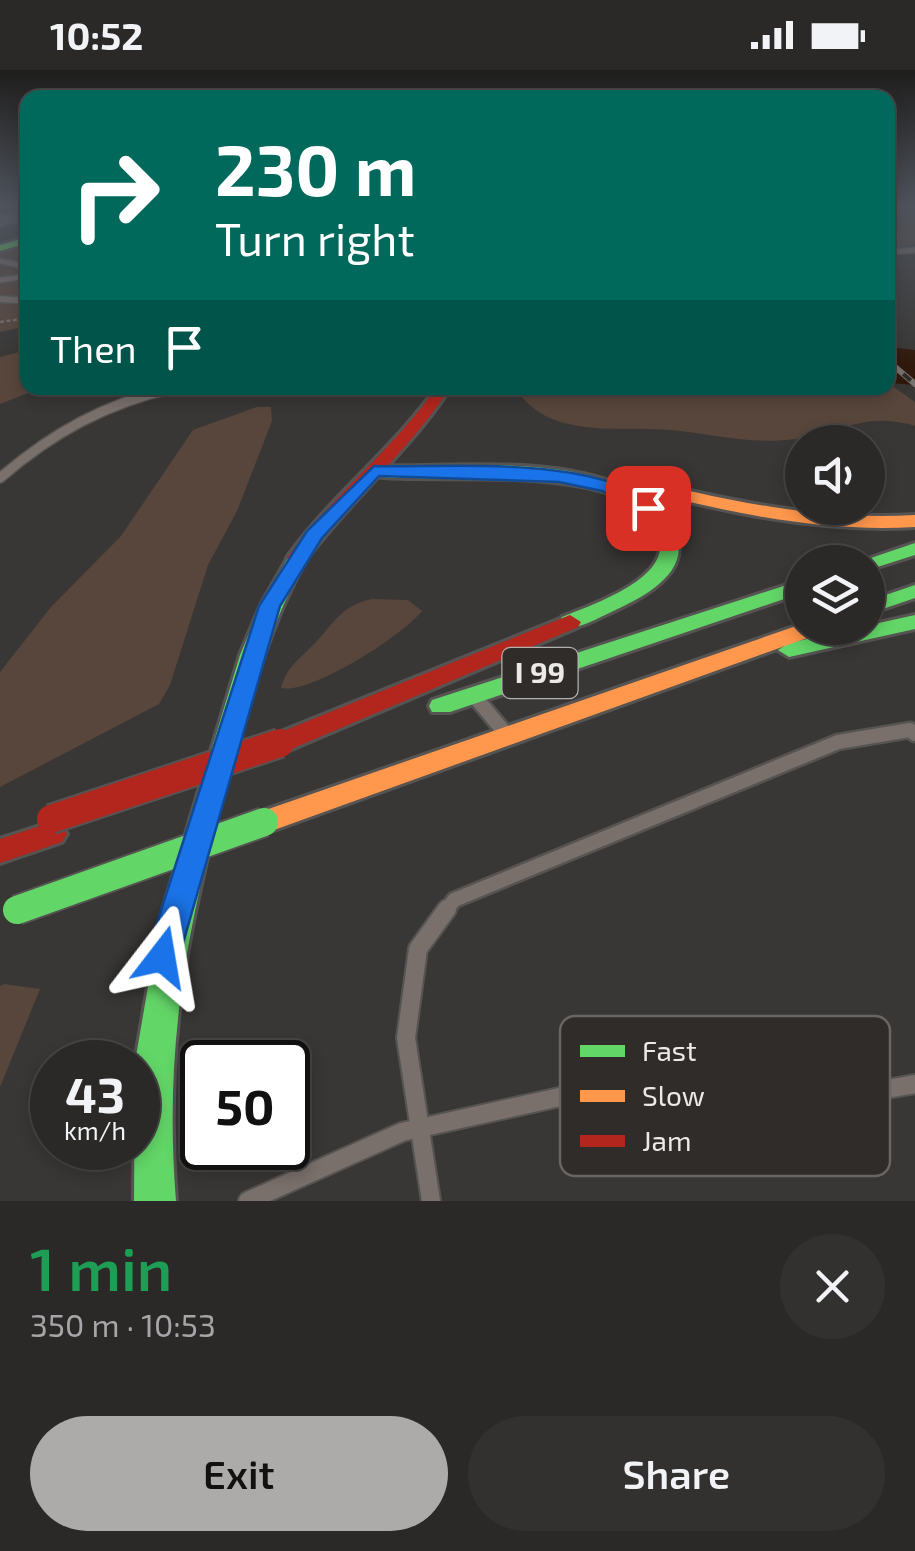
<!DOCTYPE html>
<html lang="en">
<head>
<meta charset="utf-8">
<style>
  :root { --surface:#2b2928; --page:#333130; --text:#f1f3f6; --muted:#a6a6a8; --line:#474545; --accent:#adaba9 }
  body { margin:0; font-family:"Exo 2",sans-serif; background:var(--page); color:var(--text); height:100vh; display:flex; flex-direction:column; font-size:38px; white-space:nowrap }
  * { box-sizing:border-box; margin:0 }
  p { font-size:32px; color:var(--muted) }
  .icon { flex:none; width:55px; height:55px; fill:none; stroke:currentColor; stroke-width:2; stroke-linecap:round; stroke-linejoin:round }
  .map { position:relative; height:1131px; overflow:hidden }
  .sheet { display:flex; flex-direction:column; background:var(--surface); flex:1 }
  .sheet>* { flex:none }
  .banner { position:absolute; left:20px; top:20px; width:875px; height:305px; border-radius:20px; box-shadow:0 5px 15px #0003,0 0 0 2px var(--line); background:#00695c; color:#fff; overflow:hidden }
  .buttons { position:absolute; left:785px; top:355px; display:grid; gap:20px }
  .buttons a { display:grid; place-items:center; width:100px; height:100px; border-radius:50%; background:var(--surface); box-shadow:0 5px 15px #0003,0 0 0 2px var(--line); font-size:50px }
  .speed { position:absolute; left:30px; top:970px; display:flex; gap:20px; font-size:50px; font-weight:700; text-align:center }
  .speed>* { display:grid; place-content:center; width:130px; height:130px; border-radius:50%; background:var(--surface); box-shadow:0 5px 15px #0003,0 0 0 2px var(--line); line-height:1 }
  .speed small { font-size:25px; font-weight:400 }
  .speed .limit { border:5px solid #111; border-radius:15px; background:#fff; color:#111 }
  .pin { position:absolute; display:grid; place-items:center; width:85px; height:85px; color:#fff; margin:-42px; border-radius:20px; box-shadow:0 5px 15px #0006 }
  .me { position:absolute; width:110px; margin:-55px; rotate:14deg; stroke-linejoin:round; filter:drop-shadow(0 0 8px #0008) }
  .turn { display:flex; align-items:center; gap:35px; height:210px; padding:0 30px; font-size:45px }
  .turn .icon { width:130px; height:130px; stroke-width:2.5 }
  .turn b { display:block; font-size:70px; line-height:85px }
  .then { display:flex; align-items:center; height:95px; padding:0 30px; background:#0003; gap:20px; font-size:38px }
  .round { display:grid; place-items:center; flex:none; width:105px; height:105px; border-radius:52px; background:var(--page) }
  .head { display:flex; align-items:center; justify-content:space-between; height:170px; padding:0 30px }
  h1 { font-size:60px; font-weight:600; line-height:75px; color:#1e9e55 }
  .action { display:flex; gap:20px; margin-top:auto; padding:20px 30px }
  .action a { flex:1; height:115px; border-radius:60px; background:var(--accent); color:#111; font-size:40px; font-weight:600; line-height:115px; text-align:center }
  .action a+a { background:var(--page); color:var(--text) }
  .status { display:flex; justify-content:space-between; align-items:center; height:70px; padding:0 50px; background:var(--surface); direction:ltr }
  .status svg { height:28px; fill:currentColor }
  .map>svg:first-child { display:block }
</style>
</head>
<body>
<div class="status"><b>10:52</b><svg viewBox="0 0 49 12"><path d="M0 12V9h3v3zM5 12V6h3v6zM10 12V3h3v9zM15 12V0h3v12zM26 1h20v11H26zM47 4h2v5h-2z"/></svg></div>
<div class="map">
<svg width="915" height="1131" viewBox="0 0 915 1131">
  <rect width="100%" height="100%" fill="#393735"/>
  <!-- green -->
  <g fill="#58463c">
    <polygon points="888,137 915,137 915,174 888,179"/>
    <polygon points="27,173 27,256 0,262 0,182"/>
    <polygon points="27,280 28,318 41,318 0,334 0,287"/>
    <path d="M888 313 915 332V356C865 341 841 363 795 369 753 375 712 364 671 360 620 356 546 370 516 318H888Z"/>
    <polygon points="257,337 271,337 272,351 237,441 208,495 170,615 159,634 0,717 0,602 51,537 121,466 193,360"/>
    <path d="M372 529 408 530 422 541C402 566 310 625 281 618 287 598 295 593 309 579 332 558 338 536 372 529Z"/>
    <polygon points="4,914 40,919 0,1017 0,916"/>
  </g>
  <!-- water -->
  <polygon fill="#30190c" points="888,277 915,280 915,315 888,313"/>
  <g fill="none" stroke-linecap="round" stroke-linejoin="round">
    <!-- lane-far4 casing -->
    <g stroke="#555452" stroke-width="8">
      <g id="lane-far4">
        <polyline points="0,154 17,149"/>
        <polyline points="888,182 915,180"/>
        <polyline points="0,191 28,197"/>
        <polyline points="0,210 28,206"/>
      </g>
    </g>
    <!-- lane-far3 casing -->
    <g stroke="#555452" stroke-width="9">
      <polyline id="lane-far3" points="0,229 28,231"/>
    </g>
    <!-- lane-far2 casing -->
    <g stroke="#555452" stroke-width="12">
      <path id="lane-far2" d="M0 408C52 363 106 333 174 318"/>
    </g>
    <!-- lane-far1 casing -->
    <g stroke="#555452" stroke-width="19">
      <g id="lane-far1">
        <polyline points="476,628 506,664"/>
        <polyline points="446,841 454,830 838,672 910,660 915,664"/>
      </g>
    </g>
    <!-- lane casing -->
    <g stroke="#555452" stroke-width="22">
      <g id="lane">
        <polyline points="248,1131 402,1062 849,963 881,1020 915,1014"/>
        <polyline points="431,1131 406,968 418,879 447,839"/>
      </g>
    </g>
    <!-- street casing -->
    <g stroke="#555452" stroke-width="6">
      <polygon id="street" points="0,144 28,147 28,153 0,150"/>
    </g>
    <!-- fast casing -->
    <g stroke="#555452" stroke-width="6">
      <g id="fast">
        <polygon points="28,167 28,173 0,181 0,175"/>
        <path d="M374 396C454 398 549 385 625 417 642 424 655 435 667 449 704 498 645 527 605 545 592 551 577 560 562 557L559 552 562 547C591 535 665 511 660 472 647 384 428 417 368 405V397Z"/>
        <polygon points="915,473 915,485 868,500 868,492 859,492"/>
        <path d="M297 482 307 488C270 553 251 624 231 695 189 850 163 969 176 1131H134L135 992 159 853 240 585 261 535 290 484Z"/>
        <polygon points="802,510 802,523 450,642 432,642 429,636 432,630"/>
        <polygon points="915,515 915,528 868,544 868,531"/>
        <polygon points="915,545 915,559 789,587 778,580 789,573"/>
      </g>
    </g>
    <!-- slow casing -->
    <g stroke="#555452" stroke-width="6">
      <g id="slow">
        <path d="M622 405C720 429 814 451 915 445V457C812 463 715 439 616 414V406Z"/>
        <polygon points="802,554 802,558 824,558 821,563 274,760 264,763 254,760 250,752 254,744"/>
      </g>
    </g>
    <!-- jam casing -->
    <g stroke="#555452" stroke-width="6">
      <g id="jam">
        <path d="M436 318H450C408 382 349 431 304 492H290L287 488C331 426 393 380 436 318Z"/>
        <polygon points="570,545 581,552 578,557 289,680 271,680 267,673 271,666"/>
        <polygon points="52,752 62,756 67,764 62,772 0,793 0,769"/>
      </g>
    </g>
    <!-- path -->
    <polyline stroke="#79726e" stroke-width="2.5" stroke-dasharray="4 2.5" stroke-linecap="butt" points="0,252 28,248"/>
    <!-- lane-far4 -->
    <use href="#lane-far4" stroke="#796f6b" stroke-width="5"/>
    <!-- lane-far3 -->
    <use href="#lane-far3" stroke="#796f6b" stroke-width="6"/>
    <!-- lane-far2 -->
    <use href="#lane-far2" stroke="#796f6b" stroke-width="9"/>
    <!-- lane-far1 -->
    <use href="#lane-far1" stroke="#796f6b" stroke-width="14"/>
    <!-- lane -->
    <use href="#lane" stroke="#796f6b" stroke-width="18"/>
    <!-- street -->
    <use href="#street" fill="#796f6b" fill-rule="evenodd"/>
    <!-- fast -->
    <use href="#fast" fill="#63d668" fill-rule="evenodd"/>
    <!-- slow -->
    <use href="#slow" fill="#ff974d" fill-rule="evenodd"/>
    <!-- jam -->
    <use href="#jam" fill="#b3261e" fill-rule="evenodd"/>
    <!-- rail casing -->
    <g stroke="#77726e" stroke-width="6">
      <polyline id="rail" points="888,291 915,314"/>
    </g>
    <!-- rail -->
    <use href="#rail" stroke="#302c2a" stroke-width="4" stroke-dasharray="10" stroke-linecap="butt"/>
    <!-- fast-bridge casing -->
    <g stroke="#555452" stroke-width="32" stroke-linecap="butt">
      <polyline id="fast-bridge" points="17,840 264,752"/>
    </g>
    <!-- jam-bridge casing -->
    <g stroke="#555452" stroke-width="32" stroke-linecap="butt">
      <polyline id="jam-bridge" points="51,749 280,673"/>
    </g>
    <!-- fast-bridge -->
    <use href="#fast-bridge" stroke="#63d668" stroke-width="28"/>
    <!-- jam-bridge -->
    <use href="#jam-bridge" stroke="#b3261e" stroke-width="28"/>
  </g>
  <!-- sky -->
  <linearGradient id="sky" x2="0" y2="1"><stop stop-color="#1f1e1d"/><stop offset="0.46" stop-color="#4e535c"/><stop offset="1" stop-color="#4e535c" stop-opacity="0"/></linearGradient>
  <rect width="915" height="295" fill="url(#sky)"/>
  <!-- route -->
  <path fill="#1a73e8" stroke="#114b97" stroke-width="2.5" d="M374 396C448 398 602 384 657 438L642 442 602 421 559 412 379 406 322 468 280 536 179 887 174 898 162 902 151 898 146 887 259 536 307 461Z"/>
  <g text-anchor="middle" stroke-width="9" stroke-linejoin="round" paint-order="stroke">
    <!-- shield labels -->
    <rect fill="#302c2a" stroke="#b4b1af" stroke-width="2.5" x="502.5" y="578" width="75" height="50" rx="8"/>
    <g font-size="30" font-weight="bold" fill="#eceae8">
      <text x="540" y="613">I 99</text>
    </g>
  </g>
  <!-- legend -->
  <rect x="560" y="946" width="330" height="160" rx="15" fill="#302c2a" stroke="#686563" stroke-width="2.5"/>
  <rect x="580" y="975" width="45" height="12" fill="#63d668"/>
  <rect x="580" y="1020" width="45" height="12" fill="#ff974d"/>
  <rect x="580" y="1065" width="45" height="12" fill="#b3261e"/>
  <g font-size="28" fill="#eceae8">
    <text x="642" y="991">Fast</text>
    <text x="642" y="1036">Slow</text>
    <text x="642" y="1081">Jam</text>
  </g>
</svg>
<div class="buttons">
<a><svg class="icon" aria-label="sound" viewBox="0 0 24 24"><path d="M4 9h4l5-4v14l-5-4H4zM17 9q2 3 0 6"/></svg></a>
<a><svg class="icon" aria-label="layers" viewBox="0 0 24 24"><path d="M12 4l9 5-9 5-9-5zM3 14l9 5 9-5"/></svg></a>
</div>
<div class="speed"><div>43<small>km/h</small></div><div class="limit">50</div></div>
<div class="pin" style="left:648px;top:438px;background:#d93025"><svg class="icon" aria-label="arrive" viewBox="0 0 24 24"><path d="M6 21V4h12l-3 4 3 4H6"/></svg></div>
<svg class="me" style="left:162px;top:887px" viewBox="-20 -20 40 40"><path d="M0-17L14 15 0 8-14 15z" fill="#1a73e8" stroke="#fff" stroke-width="4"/></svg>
<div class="banner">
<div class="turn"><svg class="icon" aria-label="right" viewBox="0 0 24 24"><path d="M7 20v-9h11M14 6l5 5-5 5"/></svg><div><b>230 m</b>Turn right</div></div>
<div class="then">Then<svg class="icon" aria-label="arrive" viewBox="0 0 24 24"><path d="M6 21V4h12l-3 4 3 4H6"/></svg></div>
</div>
</div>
<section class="sheet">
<div class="head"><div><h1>1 min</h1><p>350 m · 10:53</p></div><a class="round"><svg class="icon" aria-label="close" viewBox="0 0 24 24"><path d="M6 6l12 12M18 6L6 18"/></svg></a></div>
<div class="action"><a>Exit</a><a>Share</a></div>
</section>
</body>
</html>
